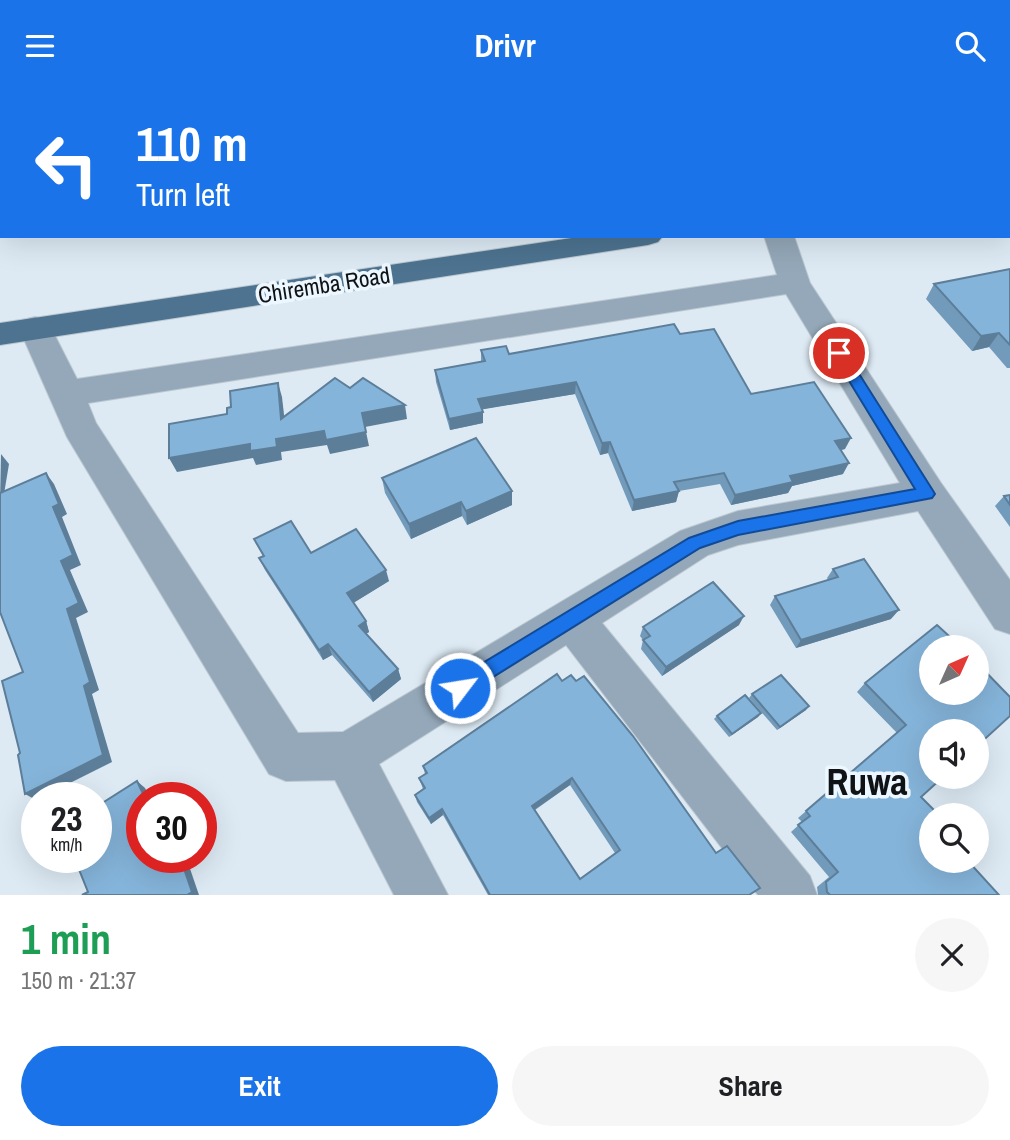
<!DOCTYPE html>
<html lang="en">
<head>
<meta charset="utf-8">
<style>
  :root { --surface:#fff; --page:#f6f6f6; --text:#202124; --muted:#757577; --accent:#1a73e8 }
  body { margin:0; font-family:"Archivo Narrow",sans-serif; background:var(--page); color:var(--text); height:100vh; display:flex; flex-direction:column; font-size:26px; white-space:nowrap }
  * { box-sizing:border-box; margin:0 }
  p { font-size:23px; color:var(--muted) }
  .icon { flex:none; width:38px; height:38px; fill:none; stroke:currentColor; stroke-width:2; stroke-linecap:round; stroke-linejoin:round }
  .map { position:relative; height:804px; overflow:hidden }
  .panel { display:flex; flex-direction:column; background:var(--surface); flex:1 }
  .panel>* { flex:none }
  .hud { position:absolute; left:0px; top:0px; width:1012px; height:147px; box-shadow:0 7px 28px #0002; background:#1a73e8; color:#fff; overflow:hidden }
  .needle { width:46px; rotate:45deg }
  .fabs { position:absolute; left:919px; top:544px; display:grid; gap:14px }
  .fabs a { display:grid; place-items:center; width:70px; height:70px; border-radius:50%; background:var(--surface); box-shadow:0 7px 28px #0002; font-size:35px }
  .speed { position:absolute; left:21px; top:691px; display:flex; gap:14px; font-size:35px; font-weight:700; text-align:center }
  .speed>* { display:grid; place-content:center; width:91px; height:91px; border-radius:50%; background:var(--surface); box-shadow:0 7px 28px #0002; line-height:1 }
  .speed small { font-size:18px; font-weight:400 }
  .speed .limit { border:10px solid #d22; background:#fff; color:#111 }
  .pin { position:absolute; display:grid; place-items:center; width:60px; height:60px; color:#fff; margin:-30px; border:4px solid #fff; border-radius:50%; box-shadow:0 2px 7px #0007 }
  .me { position:absolute; width:77px; margin:-38px; rotate:59deg; stroke-linejoin:round; filter:drop-shadow(0 0 5px #0008) }
  .turn { display:flex; align-items:center; gap:24px; height:147px; padding:0 21px; font-size:32px }
  .turn .icon { width:91px; height:91px; stroke-width:2.5 }
  .turn b { display:block; font-size:49px; line-height:60px }
  .round { display:grid; place-items:center; flex:none; width:74px; height:74px; border-radius:37px; background:var(--page) }
  .head { display:flex; align-items:center; justify-content:space-between; height:119px; padding:0 21px }
  h1 { font-size:42px; font-weight:700; line-height:52px; color:#1e9e55 }
  .action { display:flex; gap:14px; margin-top:auto; padding:14px 21px }
  .action a { flex:1; height:80px; border-radius:42px; background:var(--accent); color:#fff; font-size:28px; font-weight:700; line-height:80px; text-align:center }
  .action a+a { background:var(--page); color:var(--text) }
  header { display:flex; justify-content:space-between; align-items:center; height:91px; padding:0 21px; background:var(--accent); color:#fff; font-size:32px; font-weight:700 }
  .map>svg:first-child { display:block }
</style>
</head>
<body>
<header><svg class="icon" aria-label="menu" viewBox="0 0 24 24"><path d="M4 6h16M4 12h16M4 18h16"/></svg>Drivr<svg class="icon" aria-label="search" viewBox="0 0 24 24"><circle cx="10" cy="10" r="6"/><path d="M15 15l6 6"/></svg></header>
<div class="map">
<svg width="1010" height="804" viewBox="0 0 1010 804">
  <rect width="100%" height="100%" fill="#ddeaf4"/>
  <g fill="none" stroke-linecap="round" stroke-linejoin="round">
    <!-- minor casing -->
    <g stroke="#bcc8d0" stroke-width="2">
      <g id="minor">
        <polygon points="507,0 531,0 532,2 508,2"/>
        <polygon points="562,0 586,0 587,2 563,2"/>
        <polygon points="678,0 702,0 703,2 679,2"/>
        <path d="M764 145H794L810 192 941 392 1010 489V543L995 538 918 420 738 454 708 464 602 532 810 785 817 804H758L566 554 379 673 448 804H394L335 689 286 690 269 683 67 346 19 237 23 229 35 226 47 229 77 288 777 184ZM786 203 900 392 738 420 680 440 343 641 298 642 96 332 88 312Z"/>
      </g>
    </g>
    <!-- major casing -->
    <g stroke="#bcc8d0" stroke-width="2">
      <polygon id="major" points="585,145 663,145 658,151 648,154 0,254 0,232"/>
    </g>
    <!-- minor -->
    <use href="#minor" fill="#94a8b9" fill-rule="evenodd"/>
    <!-- major -->
    <use href="#major" fill="#4d7390" fill-rule="evenodd"/>
  </g>
  <!-- wall -->
  <g fill="#729bbb" fill-rule="evenodd">
    <polygon points="1010,178 1010,277 1007,277 989,256 972,260 926,208 934,193"/>
    <polygon points="680,243 751,303 845,358 840,359 843,383 792,395 788,402 731,414 720,393 679,400 676,411 632,420 608,362 600,364 575,303 482,318 483,332 450,339 436,291 435,279 481,271 481,259 509,263"/>
    <polygon points="382,387 512,414 467,434 462,425 411,448 385,402"/>
    <polygon points="1010,404 1010,436 995,415 1004,405"/>
    <polygon points="254,448 311,462 389,490 353,512 366,530 369,541 366,543 398,578 401,588 373,611 332,564 323,569 265,479 259,467 263,465"/>
    <polygon points="833,478 891,528 796,557 770,514 775,505 828,489 827,487"/>
    <polygon points="739,534 662,585 641,558 643,549 640,545 643,536"/>
    <polygon points="937,534 921,706 931,770 999,804 818,804 817,796 829,786 791,741 802,731 798,727 897,642 857,601 865,592"/>
    <path d="M562 590 716 762 749 804H488L443 724 431 733 417 711 415 704 423 698 419 687 425 683 423 675ZM570 694 615 762 580 788 535 719Z"/>
    <polygon points="752,603 806,619 777,639 749,607"/>
    <polygon points="761,622 758,626 729,646 714,628 717,625"/>
  </g>
  <!-- shaded-wall -->
  <g fill="#5d7e99">
    <polygon points="999,242 989,256 972,260 981,245"/>
    <polygon points="576,291 575,303 479,319 478,308"/>
    <polygon points="278,292 282,306 286,341 281,328"/>
    <polygon points="405,314 407,328 365,336 369,355 330,363 327,354 281,361 282,369 256,374 253,367 177,381 169,367 324,340 362,322"/>
    <polygon points="483,321 483,332 450,339 449,328"/>
    <polygon points="851,347 845,358 829,362 835,350"/>
    <polygon points="610,351 608,362 600,364 602,352"/>
    <polygon points="1,363 9,373 2,415 0,413"/>
    <polygon points="849,372 843,383 792,395 788,402 731,414 735,404 790,385"/>
    <polygon points="46,382 54,393 67,423 62,426 81,474 70,479 88,521 76,527 99,599 92,603 112,671 40,707 37,707 36,709 25,703 84,595 67,518 61,470"/>
    <polygon points="512,400 512,414 467,434 466,420"/>
    <polygon points="679,400 676,411 632,420 634,409"/>
    <polygon points="461,411 462,425 411,448 409,433"/>
    <polygon points="386,479 389,490 350,514 347,502"/>
    <polygon points="899,519 891,528 796,557 801,549"/>
    <polygon points="744,525 739,534 662,585 666,576"/>
    <polygon points="366,530 369,541 362,545 359,535"/>
    <polygon points="328,553 332,564 323,569 319,559"/>
    <polygon points="398,578 401,588 373,611 369,601"/>
    <polygon points="809,615 806,619 777,639 780,636"/>
    <polygon points="761,622 758,626 729,646 732,643"/>
    <polygon points="572,687 570,694 531,721 532,715"/>
    <polygon points="137,690 145,697 150,707 145,707"/>
    <polygon points="442,718 443,724 431,733 429,727"/>
    <polygon points="180,766 186,766 199,804 187,804"/>
  </g>
  <!-- building -->
  <g fill="#85b4da" stroke="#5d7e99" stroke-width="2" fill-rule="evenodd">
    <polygon points="328,0 506,0 506,2 329,2"/>
    <polygon points="607,0 639,0 640,2 599,2"/>
    <polygon points="1010,178 1010,254 999,242 981,245 934,193"/>
    <polygon points="674,233 680,243 714,238 751,303 814,291 851,347 835,350 849,372 790,385 793,391 735,404 724,382 674,391 679,400 634,409 610,351 602,352 576,291 478,308 483,321 449,328 435,279 485,270 481,259 506,255 509,263"/>
    <polygon points="335,287 350,297 363,287 405,314 362,322 366,341 326,349 324,340 276,348 277,356 250,360 250,353 169,367 169,333 227,323 227,317 231,316 230,300 278,292 281,328"/>
    <polygon points="476,347 512,400 466,420 461,411 409,433 382,387"/>
    <polygon points="46,382 59,413 53,416 73,464 61,470 79,512 67,518 90,591 84,595 103,664 25,703 18,664 20,662 2,590 23,581 0,521 0,402"/>
    <polygon points="1010,404 1010,414 1004,405"/>
    <polygon points="291,430 311,462 356,438 386,479 347,502 366,530 359,535 398,578 369,601 328,553 319,559 259,467 264,465 254,448"/>
    <polygon points="864,468 899,519 801,549 775,505 838,486 833,478"/>
    <polygon points="713,491 744,525 666,576 643,549 650,545 643,536"/>
    <polygon points="937,534 961,556 931,556 931,602 976,602 976,571 1010,606 1010,625 976,656 976,640 931,640 931,686 943,686 921,706 939,724 931,724 931,770 968,770 999,804 830,804 827,801 826,791 838,781 798,734 810,725 806,720 906,634 865,592"/>
    <path d="M557 583 562 590 571 584 576 590 584 585 633 645 716 762 727 755 760 797 749 804H490L442 718 429 727 415 704 425 697 419 687 427 682 423 675ZM572 687 620 759 580 788 532 715Z"/>
    <polygon points="781,584 809,615 780,636 752,603"/>
    <polygon points="745,604 761,622 732,643 717,625"/>
    <polygon points="137,690 145,707 142,707 142,766 180,766 192,801 187,804 82,804 88,801 74,766 96,766 96,716"/>
  </g>
  <!-- route -->
  <polygon fill="#1a73e8" stroke="#114b97" stroke-width="2" points="839,257 844,259 932,398 935,403 932,407 738,444 700,457 466,603 460,606 453,603 450,597 453,590 689,447 738,430 915,398 832,262"/>
  <g text-anchor="middle" stroke-width="7" stroke-linejoin="round" paint-order="stroke">
    <!-- street labels -->
    <g font-size="23" fill="#0f1316" stroke="#edf7ff">
      <text transform="translate(324 194) rotate(-9)" y="8">Chiremba Road</text>
    </g>
    <!-- near-district labels -->
    <g font-size="37" font-weight="bold" fill="#0f1316" stroke="#edf7ff">
      <text x="867" y="704">Ruwa</text>
    </g>
  </g>
</svg>
<div class="fabs">
<a><svg class="needle" viewBox="-14 -14 28 28"><path d="M0-13l5 13h-10z" fill="#e53935"/><path d="M0 13l5-13h-10z" fill="#757577"/></svg></a>
<a><svg class="icon" aria-label="sound" viewBox="0 0 24 24"><path d="M4 9h4l5-4v14l-5-4H4zM17 9q2 3 0 6"/></svg></a>
<a><svg class="icon" aria-label="search" viewBox="0 0 24 24"><circle cx="10" cy="10" r="6"/><path d="M15 15l6 6"/></svg></a>
</div>
<div class="speed"><div>23<small>km/h</small></div><div class="limit">30</div></div>
<div class="pin" style="left:839px;top:262px;background:#d93025"><svg class="icon" aria-label="arrive" viewBox="0 0 24 24"><path d="M6 21V4h12l-3 4 3 4H6"/></svg></div>
<svg class="me" style="left:460px;top:597px" viewBox="-20 -20 40 40"><circle r="17" fill="#1a73e8" stroke="#fff" stroke-width="3"/><path d="M0-11L8 9 0 5-8 9z" fill="#fff"/></svg>
<div class="hud">
<div class="turn"><svg class="icon" aria-label="left" viewBox="0 0 24 24"><path d="M17 20v-9H6M10 6l-5 5 5 5"/></svg><div><b>110 m</b>Turn left</div></div>
</div>
</div>
<section class="panel">
<div class="head"><div><h1>1 min</h1><p>150 m · 21:37</p></div><a class="round"><svg class="icon" aria-label="close" viewBox="0 0 24 24"><path d="M6 6l12 12M18 6L6 18"/></svg></a></div>
<div class="action"><a>Exit</a><a>Share</a></div>
</section>
</body>
</html>
